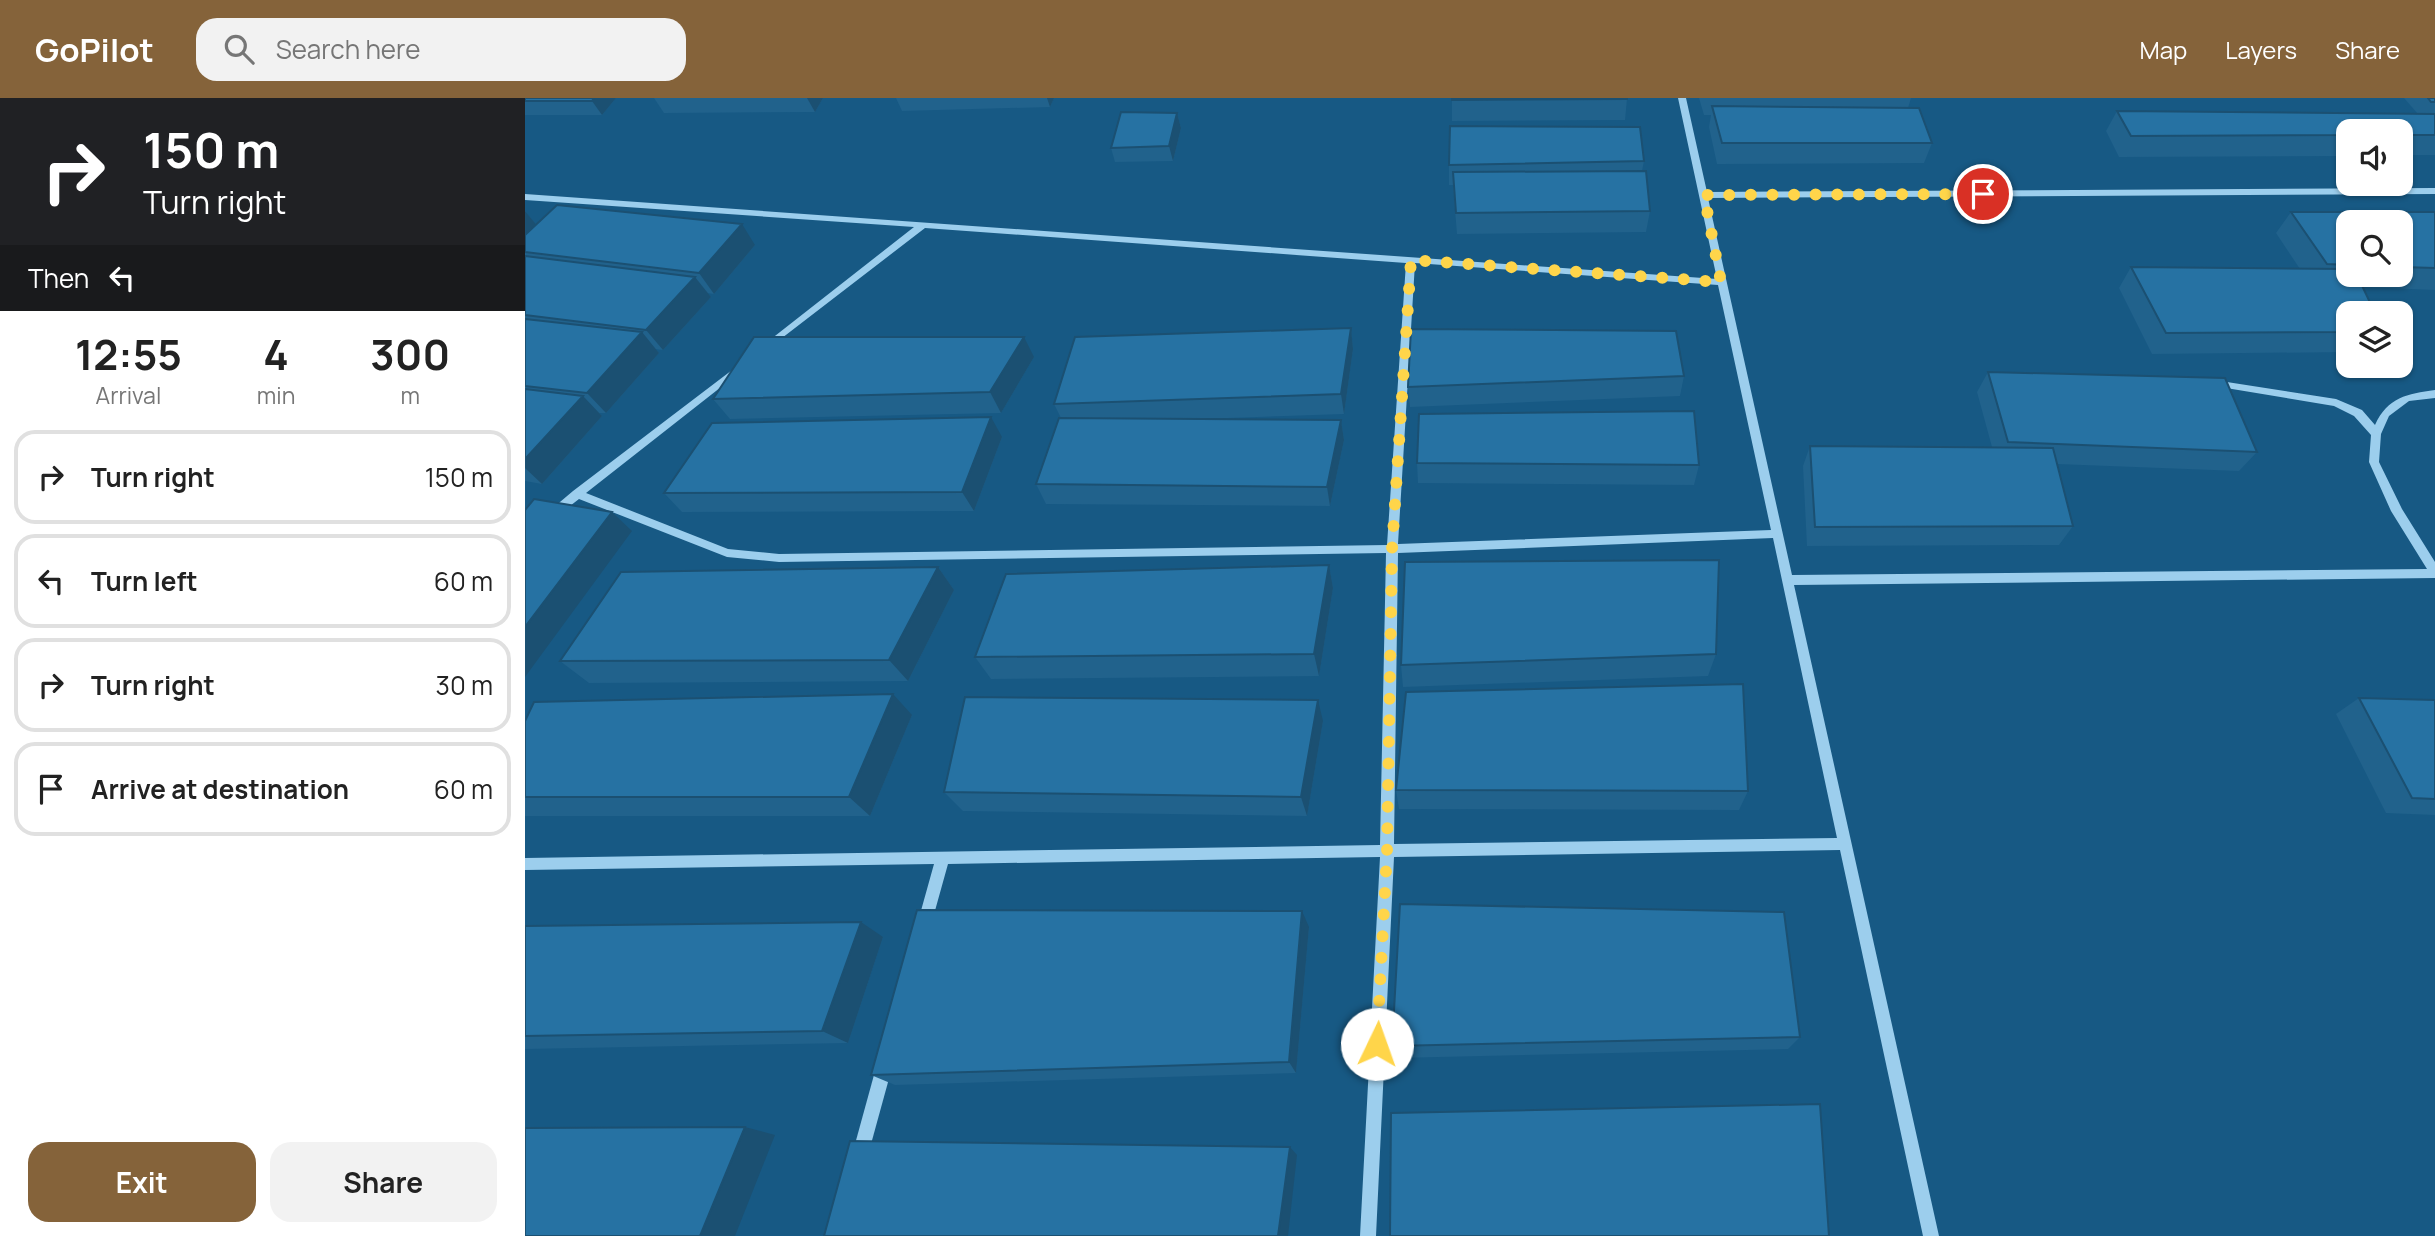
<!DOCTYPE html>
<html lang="en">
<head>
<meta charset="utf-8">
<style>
  :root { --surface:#fff; --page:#f2f2f2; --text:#222; --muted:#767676; --line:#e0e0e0; --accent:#85633a }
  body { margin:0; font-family:Manrope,sans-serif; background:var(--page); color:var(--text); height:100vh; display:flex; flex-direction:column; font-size:26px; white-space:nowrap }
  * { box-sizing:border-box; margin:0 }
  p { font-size:23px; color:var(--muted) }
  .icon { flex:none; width:38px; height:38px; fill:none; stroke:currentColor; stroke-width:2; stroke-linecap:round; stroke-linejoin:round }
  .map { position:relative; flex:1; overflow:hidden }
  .details { display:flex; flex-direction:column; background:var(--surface); width:525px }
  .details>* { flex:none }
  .banner { background:#202124; color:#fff; overflow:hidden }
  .fabs { position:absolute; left:1811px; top:21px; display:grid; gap:14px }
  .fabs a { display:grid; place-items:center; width:77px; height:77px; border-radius:14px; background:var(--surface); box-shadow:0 2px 5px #0004; font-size:35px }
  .pin { position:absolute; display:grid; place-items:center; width:60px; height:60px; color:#fff; margin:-30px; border:4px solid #fff; border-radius:50%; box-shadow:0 2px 7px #0007 }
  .me { position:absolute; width:77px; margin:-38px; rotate:3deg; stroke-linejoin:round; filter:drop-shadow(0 0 5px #0008) }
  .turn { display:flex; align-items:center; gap:24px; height:147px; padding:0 28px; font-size:32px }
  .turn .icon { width:91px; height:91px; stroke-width:2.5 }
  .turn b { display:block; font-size:49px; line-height:60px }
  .then { display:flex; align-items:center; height:66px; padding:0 28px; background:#0003; gap:14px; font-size:26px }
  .eta { display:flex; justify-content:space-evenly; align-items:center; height:119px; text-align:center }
  .eta b { font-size:42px; font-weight:700; line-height:49px }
  .primary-button { display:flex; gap:14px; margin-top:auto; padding:14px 28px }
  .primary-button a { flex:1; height:80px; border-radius:21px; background:var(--accent); color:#fff; font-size:28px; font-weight:700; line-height:80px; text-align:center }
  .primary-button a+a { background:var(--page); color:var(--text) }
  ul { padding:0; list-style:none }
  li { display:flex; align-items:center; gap:21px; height:94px; margin:0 14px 10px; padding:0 14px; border:4px solid var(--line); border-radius:21px }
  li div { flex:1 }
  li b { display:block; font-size:26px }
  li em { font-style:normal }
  header { display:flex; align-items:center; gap:42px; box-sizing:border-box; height:98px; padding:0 35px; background:var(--accent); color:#fff }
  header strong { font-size:33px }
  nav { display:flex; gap:38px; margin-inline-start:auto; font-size:24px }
  .search { width:490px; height:63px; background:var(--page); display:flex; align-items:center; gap:18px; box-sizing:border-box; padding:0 24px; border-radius:21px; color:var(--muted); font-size:26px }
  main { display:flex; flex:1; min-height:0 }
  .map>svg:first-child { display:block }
</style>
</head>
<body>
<header>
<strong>GoPilot</strong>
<div class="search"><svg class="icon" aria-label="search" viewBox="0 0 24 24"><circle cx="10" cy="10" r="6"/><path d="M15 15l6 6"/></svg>Search here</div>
<nav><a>Map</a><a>Layers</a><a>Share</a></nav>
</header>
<main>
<section class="details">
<div class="banner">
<div class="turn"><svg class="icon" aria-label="right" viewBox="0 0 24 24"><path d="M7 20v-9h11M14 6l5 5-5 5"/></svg><div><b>150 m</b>Turn right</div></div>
<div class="then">Then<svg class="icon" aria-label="left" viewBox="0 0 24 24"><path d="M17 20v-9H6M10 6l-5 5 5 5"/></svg></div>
</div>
<div class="eta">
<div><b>12:55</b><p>Arrival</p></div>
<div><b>4</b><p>min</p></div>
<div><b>300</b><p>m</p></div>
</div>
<ul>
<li><svg class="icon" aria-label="right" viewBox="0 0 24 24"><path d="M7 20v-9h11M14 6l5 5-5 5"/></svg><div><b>Turn right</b></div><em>150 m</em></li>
<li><svg class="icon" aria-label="left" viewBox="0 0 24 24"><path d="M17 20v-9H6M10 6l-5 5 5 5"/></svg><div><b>Turn left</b></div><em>60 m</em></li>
<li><svg class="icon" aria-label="right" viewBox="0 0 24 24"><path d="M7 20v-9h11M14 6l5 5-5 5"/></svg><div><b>Turn right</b></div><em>30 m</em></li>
<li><svg class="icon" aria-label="arrive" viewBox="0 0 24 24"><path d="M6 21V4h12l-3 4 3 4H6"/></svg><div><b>Arrive at destination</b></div><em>60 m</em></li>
</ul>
<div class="primary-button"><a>Exit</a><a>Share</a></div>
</section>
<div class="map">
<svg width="1910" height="1138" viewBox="0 0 1910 1138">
  <rect width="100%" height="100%" fill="#175984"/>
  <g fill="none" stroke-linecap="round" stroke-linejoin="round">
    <!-- minor -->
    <g fill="#9cceed" fill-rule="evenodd">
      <path d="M1153 0H1161L1182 94 1910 90V96L1183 100 1267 477 1902 471 1866 413 1844 364 1846 337 1829 318 1809 308 1689 288 1684 285 1689 282 1811 301 1837 312 1850 327C1863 299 1882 296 1910 292V300L1884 303 1864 318 1856 336 1854 364 1877 411 1910 464V480L1269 487 1414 1138H1398L1315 752 869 759 851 1138H835L855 759 423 766 406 827 404 832 399 834 394 832 392 827 409 766 0 772V760L855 747 861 455 254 464 202 459 54 401 32 418H24L22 415 48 393 215 266 219 267V271L61 395 203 451 254 456 862 447 881 165 400 130 244 250 241 249V245L389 129 0 102V96L1192 181ZM890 165 1193 187 1246 432 873 446ZM1248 440 1312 740 869 746 873 455Z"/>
      <polygon points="360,958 365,961 368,966 343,1057 341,1063 335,1065 329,1063 327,1057 352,966 355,961"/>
    </g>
  </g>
  <!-- wall -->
  <g fill="#21628c" fill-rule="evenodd">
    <polygon points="0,0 91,0 77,17 0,17"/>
    <polygon points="129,0 298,0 290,14 139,15"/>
    <polygon points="371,0 529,0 525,9 377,13"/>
    <polygon points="927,0 1102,1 1100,22 927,23"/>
    <polygon points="1174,0 1386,0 1383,10 1407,45 1399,65 1192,66 1184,29 1186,17 1179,17"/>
    <polygon points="1879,0 1910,0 1910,57 1876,57 1876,33 1824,33 1824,58 1594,59 1581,33 1592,13 1893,16"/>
    <polygon points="652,15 656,30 648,63 590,64 586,50"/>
    <polygon points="1119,63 1117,73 1125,113 1121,134 932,136 928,87 924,87 924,67"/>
    <polygon points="0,113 11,127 230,147 189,196 182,195 186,199 138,252 130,251 134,255 81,315 74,315 77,318 17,386 0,383"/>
    <path d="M1766 114H1910V192L1838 189 1824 215V254L1627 256 1594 190 1606 169 1775 171 1751 135ZM1824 124H1876V177H1824Z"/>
    <polygon points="826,230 828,251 819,316 673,321 816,322 819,342 805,408 521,406 511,386 536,320 529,306"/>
    <polygon points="509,259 476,315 205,321 188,301"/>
    <polygon points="1463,274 1732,354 1714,373 1532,366 1548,428 1534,447 1282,448 1278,368 1285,348 1467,349 1452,294"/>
    <polygon points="1159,278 1155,298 885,309 883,289"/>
    <polygon points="477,339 449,413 157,414 139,395"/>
    <polygon points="892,365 1174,367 1169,387 893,385"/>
    <polygon points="804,467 808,490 794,578 466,581 450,559"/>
    <polygon points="413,469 429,492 383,583 64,585 35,563"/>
    <polygon points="1191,556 1183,578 878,589 876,567"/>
    <polygon points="1834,600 1910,602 1910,717 1861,715 1811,616"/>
    <polygon points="387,617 345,718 0,718 0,623"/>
    <polygon points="798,623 782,718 438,713 419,694"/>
    <polygon points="871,692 1223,693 1214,712 874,711"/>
    <polygon points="0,828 358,839 323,945 0,951"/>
    <polygon points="784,829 771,975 370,987 346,977"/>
    <polygon points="1275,939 1263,951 870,960 867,948"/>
  </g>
  <!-- shaded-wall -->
  <g fill="#1b5072">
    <polygon points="69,0 91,0 77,17 67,3"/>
    <polygon points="282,0 298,0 290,14"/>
    <polygon points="522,0 529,0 525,9"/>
    <polygon points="652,15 656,30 648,63 644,48"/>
    <polygon points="0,113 14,130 0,143"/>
    <polygon points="217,126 230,147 189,196 174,175"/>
    <polygon points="170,179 186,199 138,252 121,232"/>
    <polygon points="826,230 828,251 819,316 816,296"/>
    <polygon points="117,234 134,255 81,315 62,295"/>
    <polygon points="499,239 509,259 476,315 465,294"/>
    <polygon points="58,298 77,318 17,386 0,370 0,361"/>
    <polygon points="466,319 477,339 449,413 437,394"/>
    <polygon points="816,322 819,342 805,408 802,389"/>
    <polygon points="87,414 107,433 0,579 0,529"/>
    <polygon points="804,467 808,490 794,578 789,556"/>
    <polygon points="413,469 429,492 383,583 364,562"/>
    <polygon points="368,596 387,617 345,718 324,699"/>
    <polygon points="793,602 798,623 782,718 776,699"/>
    <polygon points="777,813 784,829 771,975 764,964"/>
    <polygon points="336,824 358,839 323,945 297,933"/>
    <polygon points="220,1029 250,1037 210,1138 175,1138"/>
    <polygon points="765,1049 772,1057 763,1138 753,1138"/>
  </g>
  <!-- building -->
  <g fill="#2672a3" stroke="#1b5072" stroke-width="2">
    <polygon points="0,0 69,0 67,3 0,3"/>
    <polygon points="927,0 1102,0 1102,1 927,2"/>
    <polygon points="1903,0 1910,0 1910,4 1906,4"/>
    <polygon points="1187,8 1394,10 1407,45 1197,45"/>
    <polygon points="1592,13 1910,16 1910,37 1876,37 1876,33 1824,33 1824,37 1606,38"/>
    <polygon points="596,14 652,15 644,48 586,50"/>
    <polygon points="925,28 1115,29 1119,63 924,67"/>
    <polygon points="1121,73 1125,113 931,115 928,74"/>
    <polygon points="32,107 217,126 174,175 0,154 0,137"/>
    <polygon points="1766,114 1910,114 1910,170 1876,169 1876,124 1824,124 1824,167 1802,166"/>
    <polygon points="0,158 170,179 121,232 0,217"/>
    <polygon points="1606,169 1824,171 1824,177 1832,177 1850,215 1824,215 1824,234 1641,235"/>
    <polygon points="0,221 117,234 62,295 0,288"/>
    <polygon points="826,230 816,296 529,306 550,239"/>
    <polygon points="886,231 1151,233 1159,278 883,289"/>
    <polygon points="229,239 499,239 465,294 188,301"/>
    <polygon points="1463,274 1700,280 1732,354 1483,344"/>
    <polygon points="0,291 58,298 0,361"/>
    <polygon points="1169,313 1174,367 892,365 894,316"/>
    <polygon points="466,319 437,394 139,395 187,325"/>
    <polygon points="534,320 816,322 802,389 511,386"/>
    <polygon points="1285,348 1528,350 1548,428 1290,429"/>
    <polygon points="9,401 87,414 0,529 0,412"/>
    <polygon points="1194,462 1191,556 876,567 880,464"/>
    <polygon points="804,467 789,556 450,559 481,476"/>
    <polygon points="413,469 364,562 35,563 96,474"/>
    <polygon points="1218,586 1223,693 871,692 881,594"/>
    <polygon points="368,596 324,699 0,699 0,623 9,604"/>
    <polygon points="440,599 793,602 776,699 419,694"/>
    <polygon points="1834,600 1910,602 1910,701 1887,700"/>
    <polygon points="875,806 1259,814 1275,939 867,948"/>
    <polygon points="392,812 777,813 764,964 346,977"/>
    <polygon points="336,824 297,933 0,938 0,828"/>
    <polygon points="1295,1006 1304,1138 865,1138 866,1015"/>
    <polygon points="220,1029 175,1138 0,1138 0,1030"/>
    <polygon points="325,1043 765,1049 753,1138 299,1138"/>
  </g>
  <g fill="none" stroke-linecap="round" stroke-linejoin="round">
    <!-- route -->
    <polyline stroke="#ffd54a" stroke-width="12" stroke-dasharray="0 21.6" points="852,946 862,753 867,451 886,162 1196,184 1179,97 1458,96"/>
  </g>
</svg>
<div class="fabs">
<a><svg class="icon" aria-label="sound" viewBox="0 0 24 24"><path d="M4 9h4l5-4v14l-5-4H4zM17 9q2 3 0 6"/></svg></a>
<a><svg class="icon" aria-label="search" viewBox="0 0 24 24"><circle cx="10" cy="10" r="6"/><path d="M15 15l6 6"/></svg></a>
<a><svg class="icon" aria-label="layers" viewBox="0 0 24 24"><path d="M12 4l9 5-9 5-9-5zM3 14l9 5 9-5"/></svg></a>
</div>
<div class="pin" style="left:1458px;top:96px;background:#d93025"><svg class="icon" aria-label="arrive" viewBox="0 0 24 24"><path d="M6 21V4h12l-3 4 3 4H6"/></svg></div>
<svg class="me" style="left:852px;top:946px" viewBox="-20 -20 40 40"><circle r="19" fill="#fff"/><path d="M0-13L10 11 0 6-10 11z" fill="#ffd54a"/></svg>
</div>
</main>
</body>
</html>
